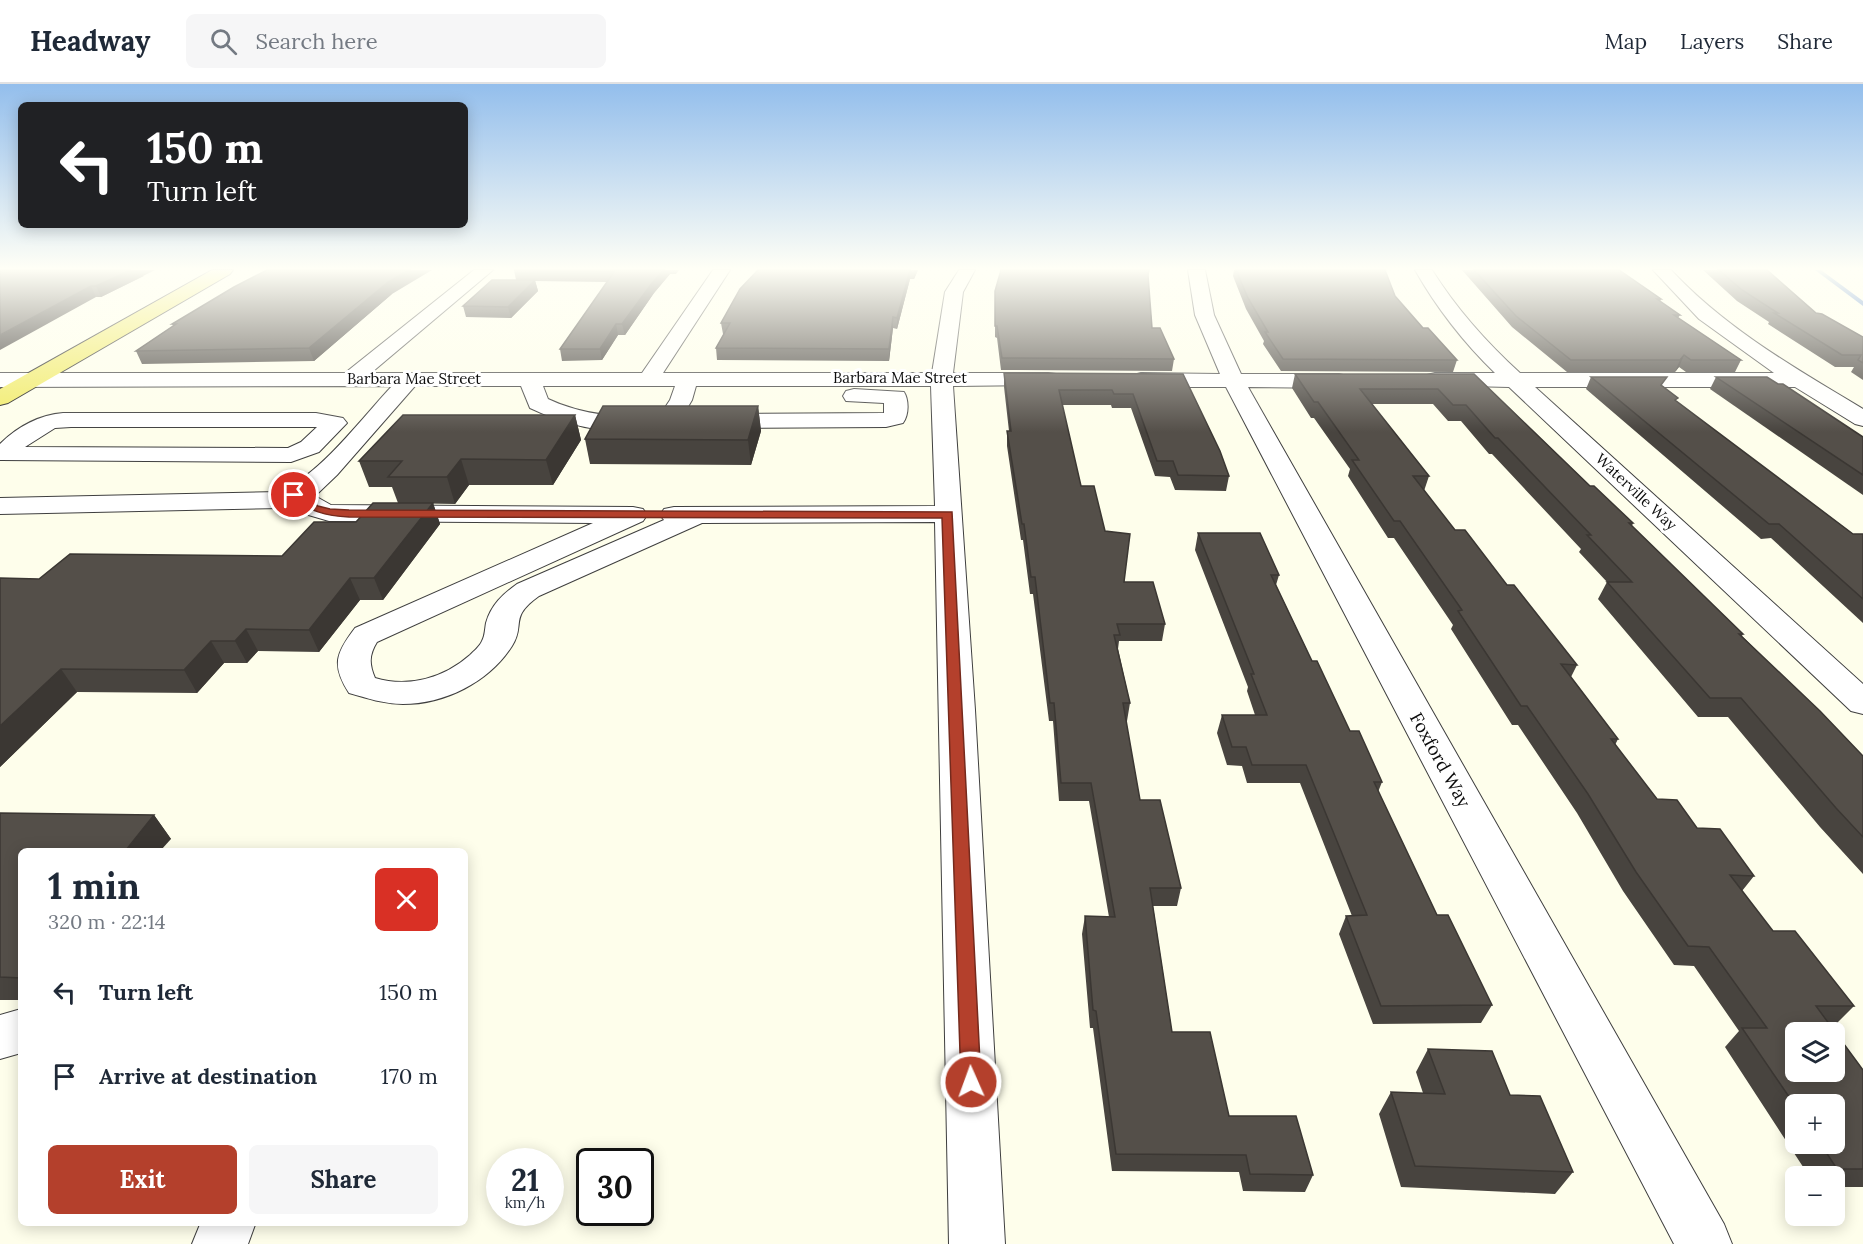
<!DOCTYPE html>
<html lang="en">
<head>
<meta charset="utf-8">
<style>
  :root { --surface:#fff; --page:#f6f6f7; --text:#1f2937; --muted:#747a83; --line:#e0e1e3; --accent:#b4402c }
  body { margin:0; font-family:Lora,serif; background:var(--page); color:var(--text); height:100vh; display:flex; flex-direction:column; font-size:22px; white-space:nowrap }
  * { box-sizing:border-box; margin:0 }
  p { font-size:20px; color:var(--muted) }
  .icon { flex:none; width:33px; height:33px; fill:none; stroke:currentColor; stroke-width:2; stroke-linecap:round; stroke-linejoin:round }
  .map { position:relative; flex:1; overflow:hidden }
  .sheet { position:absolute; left:18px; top:764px; width:450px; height:378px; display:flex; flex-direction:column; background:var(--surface); border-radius:9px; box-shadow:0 3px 15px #0003 }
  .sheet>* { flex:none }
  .hud { position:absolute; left:18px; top:18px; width:450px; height:126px; border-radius:9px; box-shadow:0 3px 15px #0003; background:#202124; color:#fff; overflow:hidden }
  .fabs { position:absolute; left:1785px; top:938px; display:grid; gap:12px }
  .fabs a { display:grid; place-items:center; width:60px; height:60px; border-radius:9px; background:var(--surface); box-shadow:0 3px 15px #0003; font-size:30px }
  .speed { position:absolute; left:486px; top:1064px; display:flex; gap:12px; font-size:30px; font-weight:700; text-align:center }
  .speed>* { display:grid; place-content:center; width:78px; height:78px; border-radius:50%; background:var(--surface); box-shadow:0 3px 15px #0003; line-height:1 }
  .speed small { font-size:15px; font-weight:400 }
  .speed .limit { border:3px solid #111; border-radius:9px; background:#fff; color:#111 }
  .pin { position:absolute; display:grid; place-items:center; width:51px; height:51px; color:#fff; margin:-26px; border:3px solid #fff; border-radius:50%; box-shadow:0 2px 6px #0007 }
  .me { position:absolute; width:66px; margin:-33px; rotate:358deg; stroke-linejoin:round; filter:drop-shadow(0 0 4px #0008) }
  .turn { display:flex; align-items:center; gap:21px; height:126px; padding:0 30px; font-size:27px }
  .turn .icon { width:78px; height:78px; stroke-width:2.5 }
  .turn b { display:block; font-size:42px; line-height:51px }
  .round { display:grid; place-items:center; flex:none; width:63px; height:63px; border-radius:9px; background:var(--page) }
  .summary { display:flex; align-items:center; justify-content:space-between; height:102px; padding:0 30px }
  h1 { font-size:36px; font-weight:800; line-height:45px }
  .primary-button { display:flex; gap:12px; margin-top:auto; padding:12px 30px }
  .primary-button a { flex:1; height:69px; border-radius:9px; background:var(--accent); color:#fff; font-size:24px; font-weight:800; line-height:69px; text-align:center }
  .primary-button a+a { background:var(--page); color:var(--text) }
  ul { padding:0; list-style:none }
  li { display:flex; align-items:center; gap:18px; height:84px; padding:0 30px }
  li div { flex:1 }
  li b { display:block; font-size:22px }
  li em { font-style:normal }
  header { display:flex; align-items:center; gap:36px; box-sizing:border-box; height:84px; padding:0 30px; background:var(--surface); border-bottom:2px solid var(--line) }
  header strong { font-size:28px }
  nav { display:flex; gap:33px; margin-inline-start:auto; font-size:21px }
  .search { width:420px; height:54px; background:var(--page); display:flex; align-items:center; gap:15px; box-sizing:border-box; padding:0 21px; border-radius:9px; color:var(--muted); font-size:22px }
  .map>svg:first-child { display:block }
</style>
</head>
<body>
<header>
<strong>Headway</strong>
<div class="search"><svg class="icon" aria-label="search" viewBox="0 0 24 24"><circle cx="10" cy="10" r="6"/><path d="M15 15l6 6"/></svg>Search here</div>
<nav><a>Map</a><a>Layers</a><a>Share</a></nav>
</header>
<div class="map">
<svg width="1863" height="1160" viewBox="0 0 1863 1160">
  <rect width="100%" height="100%" fill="#fefeeb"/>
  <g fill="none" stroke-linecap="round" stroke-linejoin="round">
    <!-- stream -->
    <polygon fill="#3e75c6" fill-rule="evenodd" points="1815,186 1821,186 1863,217 1863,222"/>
    <!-- minor casing -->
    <g stroke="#3f3f3f" stroke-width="2">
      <g id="minor">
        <path d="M474 186H493L371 289H642L713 186H730L663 289H932L945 208 959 186H975L963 208 953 289H1048L1056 290 1059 295 1056 300 1048 301 953 302 975 626 1005 1160H949L935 438 702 439 539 512C508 534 526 540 512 562 489 598 445 620 403 620 384 620 367 614 349 609 331 581 336 569 355 544L593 439 329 437 305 430 293 421 283 424 0 430V414L279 408C319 392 361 335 392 302L0 303V289H345ZM415 302H521L530 324C573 345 629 355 676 343L692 316 696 302H931L935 422 674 423 664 425 660 431 664 436 517 500C503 510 491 521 486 539 485 544 485 552 482 557 480 562 474 567 470 571 444 594 409 604 375 594 369 580 369 571 377 558L643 437 647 431 643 425 633 423 331 421 315 412 337 391ZM543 302H675L670 316 660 331C621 334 584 332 548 315Z"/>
        <polygon points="1188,186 1205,186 1214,231 1241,290 1339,290 1347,292 1350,297 1347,302 1339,304 1248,303 1724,1140 1732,1160 1674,1160 1226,303 1141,303 1133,301 1130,296 1133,291 1141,289 1220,290 1195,231"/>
        <path d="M1415 186H1432C1456 224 1487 259 1520 289H1774L1699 235 1653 186H1671C1726 245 1795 284 1863 325V342L1855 340 1795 303H1535L1863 600V630L1851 627 1509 303 1427 301 1424 296 1427 291 1435 289H1495C1465 260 1436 223 1415 186Z"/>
        <path d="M854 305 904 308C909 316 909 331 903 339L886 343 715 344 707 342 703 337 707 332 715 330 884 329V319L846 317 843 312 846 307Z"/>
        <path d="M63 329H316L343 334 347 339 319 368 291 378 0 376V360C17 343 39 331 63 329ZM71 343H317L301 358 288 364 25 363 55 344Z"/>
        <polygon points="21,925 21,969 0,975 0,931"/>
        <polygon points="201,1138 256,1138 248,1160 192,1160"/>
      </g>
    </g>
    <!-- major casing -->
    <g stroke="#1d1d1d" stroke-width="2">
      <polygon id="major" points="212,186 233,186 230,190 8,319 0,321 0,305"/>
    </g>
    <!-- minor -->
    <use href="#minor" fill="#fff" fill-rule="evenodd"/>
    <!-- major -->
    <use href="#major" fill="#f1eb68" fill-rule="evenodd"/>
  </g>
  <!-- wall -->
  <g fill="#48443f" fill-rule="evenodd">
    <polygon points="0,186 144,192 101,213 96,213"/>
    <polygon points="514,186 679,186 676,190 670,190 654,209 625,251 618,251 602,276 562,277 560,265 607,198 535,197 538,207 511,234 466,233 463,222 516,196"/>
    <polygon points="758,186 918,186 914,195 910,195 897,245 893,244 889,277 717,276 716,264 724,250 723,250 721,239"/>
    <polygon points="1234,186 1385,186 1395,212 1423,244 1457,276 1453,288 1281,287 1263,260 1264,257 1246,225 1233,192"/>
    <polygon points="1462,186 1619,186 1661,215 1660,218 1680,231 1678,234 1741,276 1735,288 1686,288 1679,283 1675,288 1567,288 1512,243"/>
    <polygon points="1703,186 1767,186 1816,229 1863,253 1863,296 1851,288 1854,283 1835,283 1768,240 1769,238 1737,217"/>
    <polygon points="1148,191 1152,244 1174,275 1172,287 1001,286 997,254 995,253 995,207"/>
    <polygon points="392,210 314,277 142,280 136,267 173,242 172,240"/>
    <polygon points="1004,289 1183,290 1229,392 1226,407 1175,406 1170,393 1155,392 1131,324 1112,324 1111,321 1062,321 1081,402 1105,447 1124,498 1165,540 1162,557 1119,557 1118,565 1130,619 1127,637 1126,637 1140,716 1181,804 1177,822 1153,822 1172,948 1229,1032 1313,1091 1305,1108 1243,1107 1239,1088 1112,1087 1093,944 1090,944 1082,850 1085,832 1109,833 1089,717 1059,717 1053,637 1049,637 1033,510 1030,510 1023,456 1021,456 1007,362 1007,347 1009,347 1004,303"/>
    <path d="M1295 290H1474L1590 402 1633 439 1632 442 1743 550 1742 552 1863 672V790L1820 743 1728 633H1698L1598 515 1607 498 1579 468 1581 465 1492 370H1489L1461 337H1448L1433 320H1372L1429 392 1424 407 1455 446 1507 501 1577 581 1571 593 1618 655 1615 661 1657 715 1697 744 1754 792 1742 807 1773 847 1854 922 1835 941H1830L1863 986V1103H1834V1092H1809L1725 963 1739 947 1694 882 1674 881 1623 807 1577 729 1518 641H1512L1451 545 1453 541 1394 454H1388L1348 392 1350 385 1314 334H1311L1292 304ZM1796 1020 1834 1059H1796Z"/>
    <polygon points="1591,293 1663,302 1676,317 1853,450 1863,450 1863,539 1771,454 1761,455 1586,305"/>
    <polygon points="1716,293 1863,353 1863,411 1710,305"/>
    <polygon points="758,322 761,347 751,381 590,380 585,355"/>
    <polygon points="575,331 581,356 553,401 469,401 455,420 398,419 392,403 369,403 359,377"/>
    <polygon points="433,419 440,440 383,516 360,516 319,568 258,567 247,579 224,579 197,609 77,608 0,683 0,494 39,495 282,472 356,438"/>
    <polygon points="1198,449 1279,491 1276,501 1312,577 1350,647 1382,698 1378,708 1437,831 1492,921 1481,939 1373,940 1339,850 1346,832 1352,832 1300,699 1247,699 1242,682 1227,681 1217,649 1222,631 1255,631 1247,607 1248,603 1195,466"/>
    <polygon points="0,729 154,731 171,755 21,766 21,916 0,916"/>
    <polygon points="1428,965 1510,1011 1573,1088 1555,1110 1401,1103 1379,1030 1391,1008 1423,1009 1416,988"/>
  </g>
  <!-- shaded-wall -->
  <g fill="#3b3733">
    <polygon points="131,186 155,186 101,213 96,202"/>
    <polygon points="409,186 432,186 392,210 314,277 309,264 388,198"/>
    <polygon points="664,186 670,186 670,190 654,209 625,251 622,240 652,199"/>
    <polygon points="910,186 910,195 897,245 897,234"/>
    <polygon points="914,186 918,186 914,195"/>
    <polygon points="535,196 538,207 511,234 508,223"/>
    <polygon points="91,202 96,213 0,266 0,251"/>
    <polygon points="893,233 893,244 889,277 889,265"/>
    <polygon points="616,240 618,251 602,276 600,265"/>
    <polygon points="1684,271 1679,283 1675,288 1680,276"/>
    <polygon points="758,322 761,347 751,381 748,356"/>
    <polygon points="575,331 581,356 553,401 546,376"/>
    <polygon points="461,375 469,401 455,420 447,393"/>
    <polygon points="433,419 440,440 383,516 374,494"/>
    <polygon points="350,494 360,516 319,568 309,546"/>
    <polygon points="246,545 258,567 247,579 235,557"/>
    <polygon points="211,557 224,579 197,609 184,586"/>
    <polygon points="61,585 77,608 0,683 0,642"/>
    <polygon points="154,731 171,755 161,766 126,766"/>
  </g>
  <!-- building -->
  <g fill="#544f49" stroke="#3b3733" stroke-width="1.5" fill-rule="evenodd">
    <polygon points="0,186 131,186 96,202 91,202 0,251"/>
    <polygon points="267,186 409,186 388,198 309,264 136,267 176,240 172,240 234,203"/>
    <polygon points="514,186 664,186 652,199 622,240 616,240 600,265 560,265 614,188"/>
    <polygon points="758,186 910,186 897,234 893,233 889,265 716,264 730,239 721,239 740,205"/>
    <polygon points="1001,186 1149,186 1148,191 1152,244 1160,244 1174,275 1002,274 997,242 995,242 995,207"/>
    <polygon points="1236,186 1385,186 1395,212 1423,244 1428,244 1457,276 1283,275 1265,248 1268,248 1248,214"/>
    <polygon points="1474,186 1619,186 1661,215 1657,215 1680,231 1674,231 1741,276 1691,276 1684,271 1680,276 1571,276 1516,232"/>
    <polygon points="1719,186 1767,186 1816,229 1822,230 1863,253 1863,279 1858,276 1861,271 1842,271 1774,229 1778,229 1742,206"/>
    <polygon points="492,196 535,196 508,223 463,222"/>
    <polygon points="1004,289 1183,290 1220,367 1229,392 1178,391 1173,377 1157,377 1133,310 1114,310 1112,306 1059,306 1081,402 1094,402 1105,447 1130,450 1124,498 1153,498 1165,540 1117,540 1120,551 1114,551 1130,619 1123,619 1140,716 1160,716 1181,804 1150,804 1172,948 1210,948 1229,1032 1296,1032 1313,1091 1250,1090 1246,1071 1116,1070 1096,927 1093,926 1085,832 1115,833 1091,699 1061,699 1054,619 1050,619 1035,493 1031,493 1024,440 1022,440 1007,347 1011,347"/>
    <path d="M1295 290H1474L1590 402H1594L1633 439H1629L1743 550H1739L1820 627 1863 672V753L1836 724 1741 614H1710L1607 498H1632L1587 451H1591L1498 354H1495L1466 321H1453L1438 305H1360L1429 392H1413L1455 446H1465L1507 501H1514L1577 581 1561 580 1618 655H1611L1657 715 1677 716 1697 744 1720 745 1754 792 1730 791 1773 847H1795L1854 922H1816L1863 986V1085H1837L1820 1059H1834V1020H1796V1023L1742 944H1767L1709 863 1688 862 1636 788 1588 710 1527 622H1521L1458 527 1462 526 1400 437H1394L1352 376H1359L1318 318H1314ZM1796 948H1834V987H1796Z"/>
    <polygon points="1591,293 1667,293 1661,301 1678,314 1675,316 1853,450 1863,450 1863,515 1779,440 1769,440"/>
    <polygon points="1716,293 1767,293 1778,300 1783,300 1863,353 1863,391"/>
    <polygon points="603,322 758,322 748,356 585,355"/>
    <polygon points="403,331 575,331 546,376 461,375 447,393 388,393 402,377 359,377"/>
    <polygon points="373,419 433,419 374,494 350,494 309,546 246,545 235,557 211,557 184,586 61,585 0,642 0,494 39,495 70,470 282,472 314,438 356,438"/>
    <polygon points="1198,449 1260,449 1279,491 1271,491 1312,577 1317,577 1350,647 1359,647 1382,698 1374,698 1437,831 1448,831 1492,921 1381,922 1346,832 1367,831 1306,681 1252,681 1246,663 1232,663 1222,631 1267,631 1251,590 1254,590"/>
    <polygon points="0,729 154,731 126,766 21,766 21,894 0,893"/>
    <polygon points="1428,965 1492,967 1510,1011 1540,1012 1573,1088 1415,1082 1391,1008 1445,1010"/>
  </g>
  <!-- sky -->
  <linearGradient id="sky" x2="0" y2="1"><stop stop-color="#93beec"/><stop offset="0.53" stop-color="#fffff6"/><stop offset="1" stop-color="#fffff6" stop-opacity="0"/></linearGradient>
  <rect width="1863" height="348" fill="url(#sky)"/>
  <!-- route -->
  <path fill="#b4402c" stroke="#752a1d" stroke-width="1.5" d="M294 408 318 422 330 425 349 426 952 428 981 998 978 1005 971 1007 964 1005 961 998 942 434 349 433C325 432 310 427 291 413V409Z"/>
  <g text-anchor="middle" stroke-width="6" stroke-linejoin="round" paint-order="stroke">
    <!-- far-street labels -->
    <g font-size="15" fill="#0c0c0c" stroke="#fff">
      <text x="900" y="299">Barbara Mae Street</text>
      <text x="414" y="300">Barbara Mae Street</text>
      <text transform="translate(1636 408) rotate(43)" y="5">Waterville Way</text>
    </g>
    <!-- street labels -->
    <g font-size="18" fill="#0c0c0c" stroke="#fff">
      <text transform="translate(1440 676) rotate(61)" y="6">Foxford Way</text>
    </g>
  </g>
</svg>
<div class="fabs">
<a><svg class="icon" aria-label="layers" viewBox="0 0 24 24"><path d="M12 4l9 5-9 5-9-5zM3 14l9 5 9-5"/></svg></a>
<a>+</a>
<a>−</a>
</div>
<div class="speed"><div>21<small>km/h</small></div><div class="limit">30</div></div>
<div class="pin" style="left:294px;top:411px;background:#d93025"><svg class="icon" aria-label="arrive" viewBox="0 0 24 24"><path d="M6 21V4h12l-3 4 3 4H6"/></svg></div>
<svg class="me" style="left:971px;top:998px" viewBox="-20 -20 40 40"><circle r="17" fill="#b4402c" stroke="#fff" stroke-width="3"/><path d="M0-11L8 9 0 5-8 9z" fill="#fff"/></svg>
<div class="hud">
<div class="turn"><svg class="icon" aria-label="left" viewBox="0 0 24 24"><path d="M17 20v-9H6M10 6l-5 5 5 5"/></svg><div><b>150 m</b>Turn left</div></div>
</div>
<section class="sheet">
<div class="summary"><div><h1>1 min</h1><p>320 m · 22:14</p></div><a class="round" style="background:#d93025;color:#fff"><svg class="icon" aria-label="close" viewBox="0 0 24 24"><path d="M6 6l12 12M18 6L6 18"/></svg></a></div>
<ul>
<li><svg class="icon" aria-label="left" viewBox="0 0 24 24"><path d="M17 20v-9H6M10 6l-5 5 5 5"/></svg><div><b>Turn left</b></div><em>150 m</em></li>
<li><svg class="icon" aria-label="arrive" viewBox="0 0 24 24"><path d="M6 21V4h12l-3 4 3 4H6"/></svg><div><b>Arrive at destination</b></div><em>170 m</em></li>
</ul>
<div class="primary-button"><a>Exit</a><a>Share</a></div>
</section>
</div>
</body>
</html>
